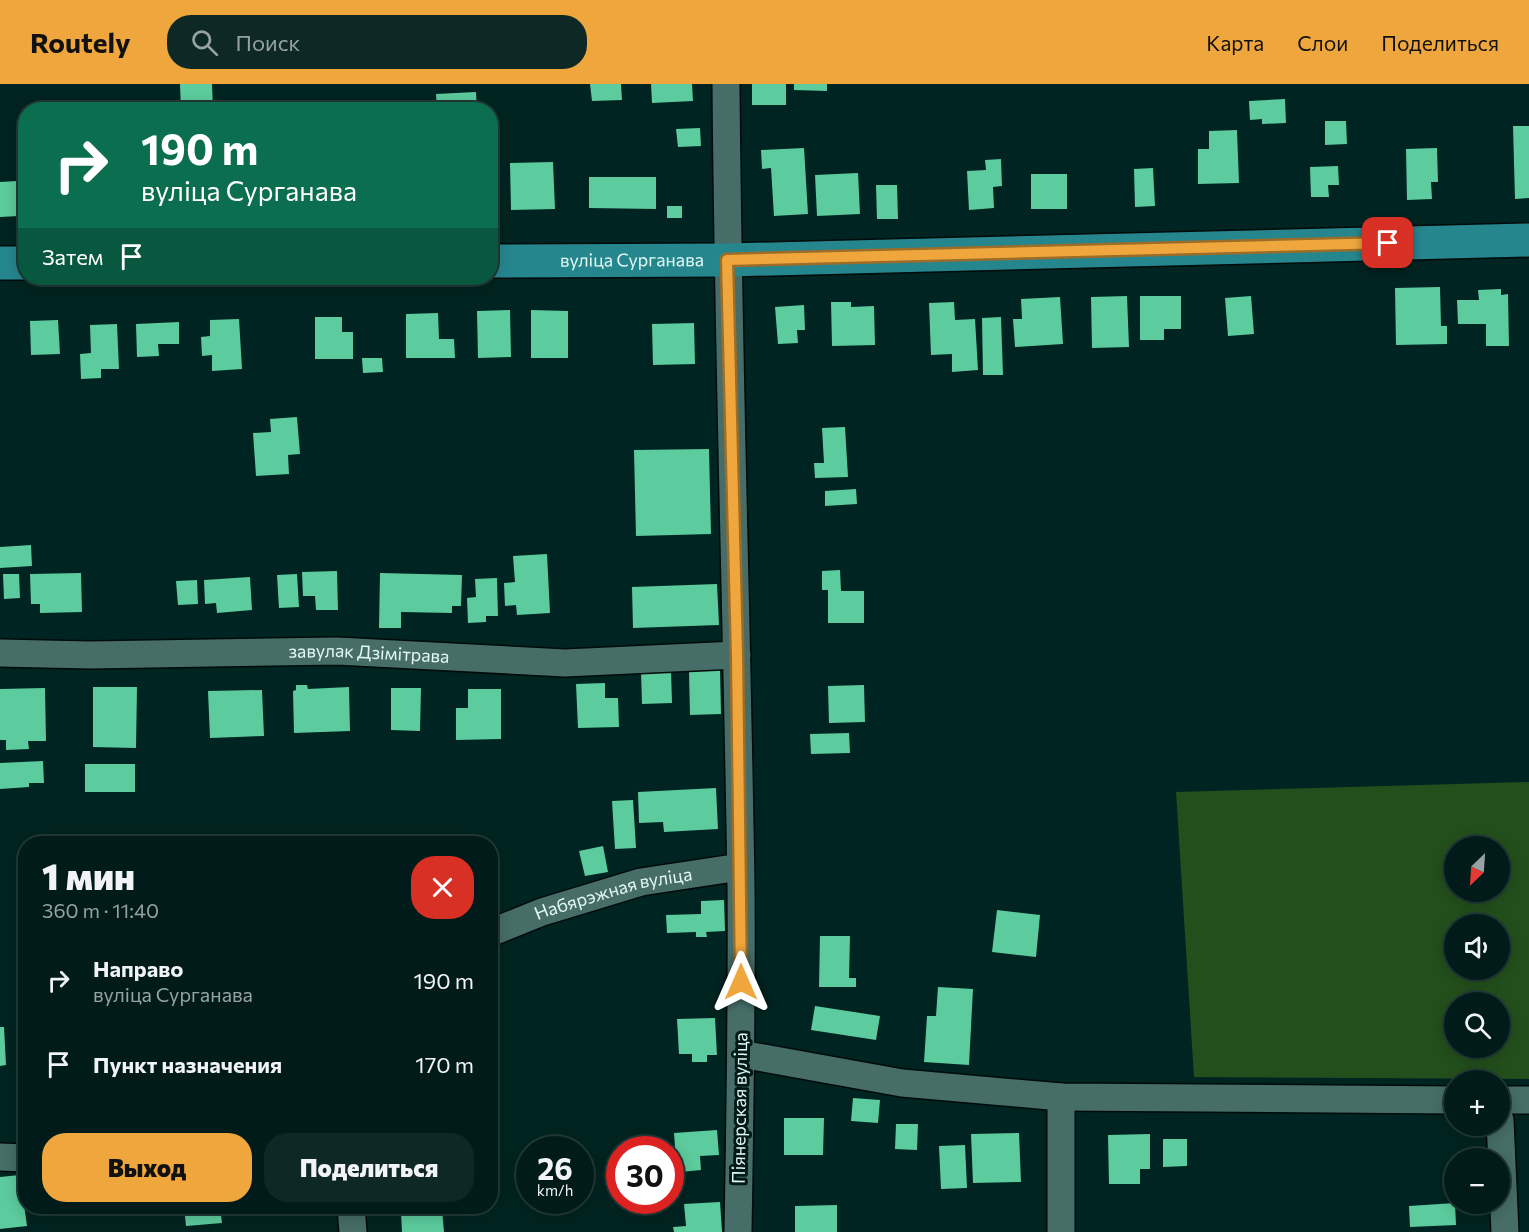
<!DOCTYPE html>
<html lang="ru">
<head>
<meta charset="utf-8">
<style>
  :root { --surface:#001b19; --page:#0e2826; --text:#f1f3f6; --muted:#95a1a2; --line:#223938; --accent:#efa73d }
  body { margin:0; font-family:Commissioner,sans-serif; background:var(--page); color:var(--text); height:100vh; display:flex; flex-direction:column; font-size:22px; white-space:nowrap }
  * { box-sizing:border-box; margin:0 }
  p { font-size:20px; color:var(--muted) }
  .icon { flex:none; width:33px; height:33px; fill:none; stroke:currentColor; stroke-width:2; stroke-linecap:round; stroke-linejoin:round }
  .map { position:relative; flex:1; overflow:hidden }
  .side { position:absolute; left:18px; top:752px; width:480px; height:378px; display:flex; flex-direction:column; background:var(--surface); border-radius:24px; box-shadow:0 3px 15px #0003,0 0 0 2px var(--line) }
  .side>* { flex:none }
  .banner { position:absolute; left:18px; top:18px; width:480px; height:183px; border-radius:24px; box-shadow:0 3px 15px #0003,0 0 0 2px var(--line); background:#0b6e4f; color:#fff; overflow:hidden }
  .needle { width:39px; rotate:205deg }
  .buttons { position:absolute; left:1444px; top:752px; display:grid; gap:12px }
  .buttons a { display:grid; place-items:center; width:66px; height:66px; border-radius:50%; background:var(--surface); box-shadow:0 3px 15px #0003,0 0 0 2px var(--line); font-size:30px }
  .speed { position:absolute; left:516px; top:1052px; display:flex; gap:12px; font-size:30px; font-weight:700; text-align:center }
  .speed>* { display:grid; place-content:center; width:78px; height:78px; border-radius:50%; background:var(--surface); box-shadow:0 3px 15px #0003,0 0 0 2px var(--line); line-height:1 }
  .speed small { font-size:15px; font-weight:400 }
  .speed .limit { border:9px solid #d22; background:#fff; color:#111 }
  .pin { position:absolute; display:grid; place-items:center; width:51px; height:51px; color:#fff; margin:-26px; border-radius:12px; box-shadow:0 3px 9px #0006 }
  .me { position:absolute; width:66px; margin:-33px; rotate:0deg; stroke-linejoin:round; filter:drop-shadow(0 0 4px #0008) }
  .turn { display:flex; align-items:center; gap:21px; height:126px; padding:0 24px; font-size:27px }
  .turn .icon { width:78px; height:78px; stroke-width:2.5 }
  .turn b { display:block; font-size:42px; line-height:51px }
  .then { display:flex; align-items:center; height:57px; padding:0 24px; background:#0003; gap:12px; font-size:22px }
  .round { display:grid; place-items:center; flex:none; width:63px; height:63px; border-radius:24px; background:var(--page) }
  .headline { display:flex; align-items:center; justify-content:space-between; height:102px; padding:0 24px }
  h1 { font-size:36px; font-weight:800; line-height:45px }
  .primary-button { display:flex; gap:12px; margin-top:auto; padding:12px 24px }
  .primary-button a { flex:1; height:69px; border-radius:24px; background:var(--accent); color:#111; font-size:24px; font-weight:800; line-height:69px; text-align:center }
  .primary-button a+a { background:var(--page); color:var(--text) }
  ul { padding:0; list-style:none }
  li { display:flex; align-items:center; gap:18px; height:84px; padding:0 24px }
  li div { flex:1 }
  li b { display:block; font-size:22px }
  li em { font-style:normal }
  header { display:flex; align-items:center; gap:36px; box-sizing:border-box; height:84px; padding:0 30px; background:var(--accent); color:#111 }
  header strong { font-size:28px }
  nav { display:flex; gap:33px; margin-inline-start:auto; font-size:21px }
  .search { width:420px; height:54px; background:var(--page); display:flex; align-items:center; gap:15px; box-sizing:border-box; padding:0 21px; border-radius:24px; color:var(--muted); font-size:22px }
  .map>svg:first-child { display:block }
</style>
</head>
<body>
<header>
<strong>Routely</strong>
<div class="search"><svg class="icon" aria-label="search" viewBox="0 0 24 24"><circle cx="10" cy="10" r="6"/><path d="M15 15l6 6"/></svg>Поиск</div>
<nav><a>Карта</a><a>Слои</a><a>Поделиться</a></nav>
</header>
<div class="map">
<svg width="1529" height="1148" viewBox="0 0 1529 1148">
  <rect width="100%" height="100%" fill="#002421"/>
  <!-- green -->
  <path fill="#234f1c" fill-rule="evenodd" d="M1529 698V995L1194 993 1176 708ZM1455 762H1500V807H1455ZM1455 840H1500V885H1455ZM1455 918H1500V963H1455Z"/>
  <!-- building -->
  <g fill="#5ccb9d">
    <polygon points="180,0 212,0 213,26 181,26"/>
    <polygon points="590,0 621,0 622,16 592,17"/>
    <polygon points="651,0 692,0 693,17 652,19"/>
    <rect x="752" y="0" width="34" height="21"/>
    <polygon points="794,0 827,0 827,7 794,6"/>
    <polygon points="476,8 477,26 437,26 436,10"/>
    <polygon points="1285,15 1286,39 1262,40 1262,35 1250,36 1249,17"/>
    <polygon points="1325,37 1346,37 1347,60 1325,61"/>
    <polygon points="1513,42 1529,42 1529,114 1515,115"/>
    <polygon points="700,44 701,62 678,63 676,45"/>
    <polygon points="1237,46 1239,99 1198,100 1198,65 1209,65 1209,47"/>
    <polygon points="804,64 808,130 774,132 771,84 762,85 761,66"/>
    <polygon points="1437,64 1438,98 1431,98 1432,115 1407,116 1406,65"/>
    <polygon points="1001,75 1002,102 993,103 994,124 969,126 967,87 986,86 985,76"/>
    <polygon points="553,78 555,125 511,126 510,79"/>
    <polygon points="1338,82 1339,101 1328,101 1329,113 1311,113 1310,83"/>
    <polygon points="1153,84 1155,122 1135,123 1134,85"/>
    <polygon points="858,89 860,130 817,132 815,91"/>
    <rect x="1031" y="90" width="36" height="35"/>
    <polygon points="589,93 656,93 656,125 589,124"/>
    <rect x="490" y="95" width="6" height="31"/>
    <polygon points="17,97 19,132 0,133 0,98"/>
    <polygon points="876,101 897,101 898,135 877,135"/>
    <rect x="667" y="122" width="15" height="12"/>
    <polygon points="1440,203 1441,242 1447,242 1447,260 1396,261 1395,204"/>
    <polygon points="1501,205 1501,211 1508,210 1509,262 1486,262 1486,240 1458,240 1457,216 1479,216 1478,206"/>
    <polygon points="1127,212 1129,263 1092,264 1091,213"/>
    <polygon points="1140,212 1181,212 1181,245 1164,245 1164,256 1140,256"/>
    <polygon points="1251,212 1254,250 1228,252 1225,214"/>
    <polygon points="1060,213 1063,260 1015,263 1013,235 1022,235 1021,215"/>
    <polygon points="831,218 851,218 851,223 874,222 875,261 832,262"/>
    <polygon points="954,218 955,236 975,235 978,286 952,288 952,270 931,271 929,219"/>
    <polygon points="804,221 805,246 797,246 798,259 778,260 775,223"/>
    <polygon points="510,226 511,273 478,274 477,227"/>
    <polygon points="531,226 568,227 568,274 531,274"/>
    <polygon points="438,229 439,255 454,255 455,274 406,274 406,230"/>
    <polygon points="315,233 342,233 342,248 353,248 353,275 315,275"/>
    <polygon points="1001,233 1003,291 983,291 982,234"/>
    <polygon points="239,235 242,285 212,287 212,271 202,272 201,253 210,252 210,236"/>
    <polygon points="58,236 60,270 31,271 30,237"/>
    <polygon points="179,238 179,260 158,260 159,272 137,273 136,240"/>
    <polygon points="694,239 695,280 653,281 652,240"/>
    <polygon points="117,240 119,285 101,285 101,294 81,295 80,270 91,269 90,241"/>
    <polygon points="362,274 382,274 383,288 363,289"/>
    <polygon points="297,333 300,370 288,371 289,390 256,392 253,349 271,348 270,335"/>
    <polygon points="845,343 848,393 815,394 814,379 824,379 822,344"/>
    <polygon points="709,365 711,450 636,452 634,366"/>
    <polygon points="856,405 857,420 825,422 825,407"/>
    <polygon points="31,461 32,482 0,484 0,463"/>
    <polygon points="547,470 550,529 517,531 516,521 505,522 504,499 515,498 513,472"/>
    <polygon points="840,486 841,507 864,507 864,539 828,539 828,506 822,506 822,487"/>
    <polygon points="337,487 338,526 316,526 315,512 303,512 302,488"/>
    <polygon points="81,489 82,528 40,529 40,520 31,520 30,490"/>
    <polygon points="380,489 462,491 461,522 452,522 452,529 401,528 401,544 379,544"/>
    <polygon points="3,490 19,490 20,514 4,515"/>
    <polygon points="297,490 299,523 279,524 277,491"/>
    <polygon points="250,493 252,526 217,529 216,519 205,520 204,496"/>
    <polygon points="497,494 498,532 486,532 486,538 468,539 467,514 476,513 475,495"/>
    <polygon points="197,496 198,520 178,521 176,497"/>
    <polygon points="717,500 719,541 633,544 632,503"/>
    <polygon points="671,586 672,619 642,620 641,587"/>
    <polygon points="720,586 721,630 690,631 689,587"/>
    <polygon points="605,599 605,614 618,614 619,643 578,644 576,600"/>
    <polygon points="296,601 307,601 308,605 349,603 350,647 294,649 293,607 296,606"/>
    <polygon points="864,601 865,638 829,639 828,602"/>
    <polygon points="93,603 137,603 136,664 93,663"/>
    <polygon points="45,604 46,657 28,657 29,665 6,666 6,656 0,656 0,605"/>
    <polygon points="391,604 421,604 420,647 391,646"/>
    <polygon points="468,605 501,605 501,655 456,656 456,624 468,624"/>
    <polygon points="262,606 264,652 210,654 208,607"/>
    <polygon points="849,649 850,669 811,670 810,650"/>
    <polygon points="43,677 44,699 29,699 29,703 0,705 0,679"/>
    <rect x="85" y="680" width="50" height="28"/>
    <polygon points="716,704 718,745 664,748 663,738 639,739 638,708"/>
    <polygon points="633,716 636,764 615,765 612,717"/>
    <polygon points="603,762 608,788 585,792 579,767"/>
    <polygon points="724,816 725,847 706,848 707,853 696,853 696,848 667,849 666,831 701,830 701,817"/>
    <polygon points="997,826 1040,831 1036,873 992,868"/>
    <polygon points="820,852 850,852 849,894 856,894 856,903 819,903"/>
    <polygon points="938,903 973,905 969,981 924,978 927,932 936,932"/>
    <polygon points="815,922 880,932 876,956 811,946"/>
    <polygon points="715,934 717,971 707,971 707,978 692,978 692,970 679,970 677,935"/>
    <polygon points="0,943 4,943 6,981 0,982"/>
    <polygon points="16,983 26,983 26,1001 16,1002"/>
    <polygon points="853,1014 880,1016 878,1039 851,1037"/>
    <polygon points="784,1034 824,1034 823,1071 784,1071"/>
    <polygon points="896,1040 918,1040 917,1066 895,1065"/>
    <polygon points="717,1046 719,1071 700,1072 701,1086 670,1089 670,1063 675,1063 674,1049"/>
    <polygon points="1019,1049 1021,1098 973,1099 971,1050"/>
    <polygon points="1150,1050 1150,1085 1140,1085 1140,1100 1109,1100 1108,1051"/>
    <polygon points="1163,1055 1187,1055 1187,1082 1163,1083"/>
    <polygon points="965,1061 967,1104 941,1105 939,1062"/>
    <polygon points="20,1091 27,1142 0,1145 0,1093"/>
    <polygon points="720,1118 722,1148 674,1148 673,1143 686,1142 684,1120"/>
    <polygon points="1455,1119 1456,1141 1410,1143 1409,1122"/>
    <polygon points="837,1121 837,1148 795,1148 795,1122"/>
    <polygon points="184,1122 220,1122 222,1139 186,1142"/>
    <polygon points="442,1125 444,1148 402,1148 401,1128"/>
  </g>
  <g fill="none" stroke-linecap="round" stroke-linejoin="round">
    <!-- minor casing -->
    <g stroke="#000b0a" stroke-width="30">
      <g id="minor">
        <path d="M726 0C728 267 737 535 741 802 742 917 740 1033 738 1148"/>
        <path id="s1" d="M0 569 90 571 337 567 565 579 737 571"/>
        <path id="s2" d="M490 849 542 828 641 798 740 783"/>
        <polyline points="741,970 902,999 1061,1013 1455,1016"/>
        <polyline points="1500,1016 1529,1016"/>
        <polyline points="1500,1036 1505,1148"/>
        <polyline points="0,1073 26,1074"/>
        <polyline points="351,1122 353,1148"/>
        <polyline points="1061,1148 1061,1013"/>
      </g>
    </g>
    <!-- primary casing -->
    <g stroke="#000b0a" stroke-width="36">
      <g id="primary">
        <path id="s3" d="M490 177 727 176 1529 156"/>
        <polyline points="0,179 26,179"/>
      </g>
    </g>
    <!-- minor -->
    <use href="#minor" stroke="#466d68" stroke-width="27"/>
    <!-- primary -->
    <use href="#primary" stroke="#26868e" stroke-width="33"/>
  </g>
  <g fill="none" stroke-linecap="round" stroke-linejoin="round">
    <!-- route casing -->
    <g stroke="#9b6d28" stroke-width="15">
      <polyline id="route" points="741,898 737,571 727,176 1388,159"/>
    </g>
    <!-- route -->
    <use href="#route" stroke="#efa73d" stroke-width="10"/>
  </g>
  <g text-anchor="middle" stroke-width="6" stroke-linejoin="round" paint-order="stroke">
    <!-- street labels -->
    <g font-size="18" fill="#e3f8f4" stroke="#001a17">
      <text dy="6" stroke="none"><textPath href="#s3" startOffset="142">вуліца Сурганава</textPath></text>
      <text dy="6" stroke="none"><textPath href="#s1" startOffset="369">завулак Дзімітрава</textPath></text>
      <text dy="6" stroke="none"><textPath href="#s2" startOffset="130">Набярэжная вуліца</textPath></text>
      <text transform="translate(740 1024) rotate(-89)" y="6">Піянерская вуліца</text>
    </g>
  </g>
</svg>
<div class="buttons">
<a><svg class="needle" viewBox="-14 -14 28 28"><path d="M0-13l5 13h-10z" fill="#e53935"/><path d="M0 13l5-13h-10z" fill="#95a1a2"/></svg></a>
<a><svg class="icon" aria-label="sound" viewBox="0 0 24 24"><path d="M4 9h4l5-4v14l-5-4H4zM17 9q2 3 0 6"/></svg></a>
<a><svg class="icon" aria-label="search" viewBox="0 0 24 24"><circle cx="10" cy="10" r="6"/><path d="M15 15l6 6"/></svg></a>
<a>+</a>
<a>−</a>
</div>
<div class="speed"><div>26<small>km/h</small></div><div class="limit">30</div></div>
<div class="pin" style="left:1388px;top:159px;background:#d93025"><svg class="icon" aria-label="arrive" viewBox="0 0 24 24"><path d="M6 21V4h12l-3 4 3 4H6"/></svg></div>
<svg class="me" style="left:741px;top:898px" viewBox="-20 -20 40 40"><path d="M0-17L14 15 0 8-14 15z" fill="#efa73d" stroke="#fff" stroke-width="4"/></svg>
<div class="banner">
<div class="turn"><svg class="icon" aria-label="right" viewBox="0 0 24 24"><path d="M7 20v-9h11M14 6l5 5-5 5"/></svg><div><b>190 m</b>вуліца Сурганава</div></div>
<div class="then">Затем<svg class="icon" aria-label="arrive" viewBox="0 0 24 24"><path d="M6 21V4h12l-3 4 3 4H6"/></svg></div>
</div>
<section class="side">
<div class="headline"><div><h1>1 мин</h1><p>360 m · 11:40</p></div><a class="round" style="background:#d93025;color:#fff"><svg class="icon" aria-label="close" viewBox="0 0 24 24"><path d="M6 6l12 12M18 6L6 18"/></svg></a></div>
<ul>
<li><svg class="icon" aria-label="right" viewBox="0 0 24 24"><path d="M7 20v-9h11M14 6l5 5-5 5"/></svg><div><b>Направо</b><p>вуліца Сурганава</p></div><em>190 m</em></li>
<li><svg class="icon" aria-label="arrive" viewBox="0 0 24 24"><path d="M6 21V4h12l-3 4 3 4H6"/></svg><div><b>Пункт назначения</b></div><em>170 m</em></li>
</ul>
<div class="primary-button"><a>Выход</a><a>Поделиться</a></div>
</section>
</div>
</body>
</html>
